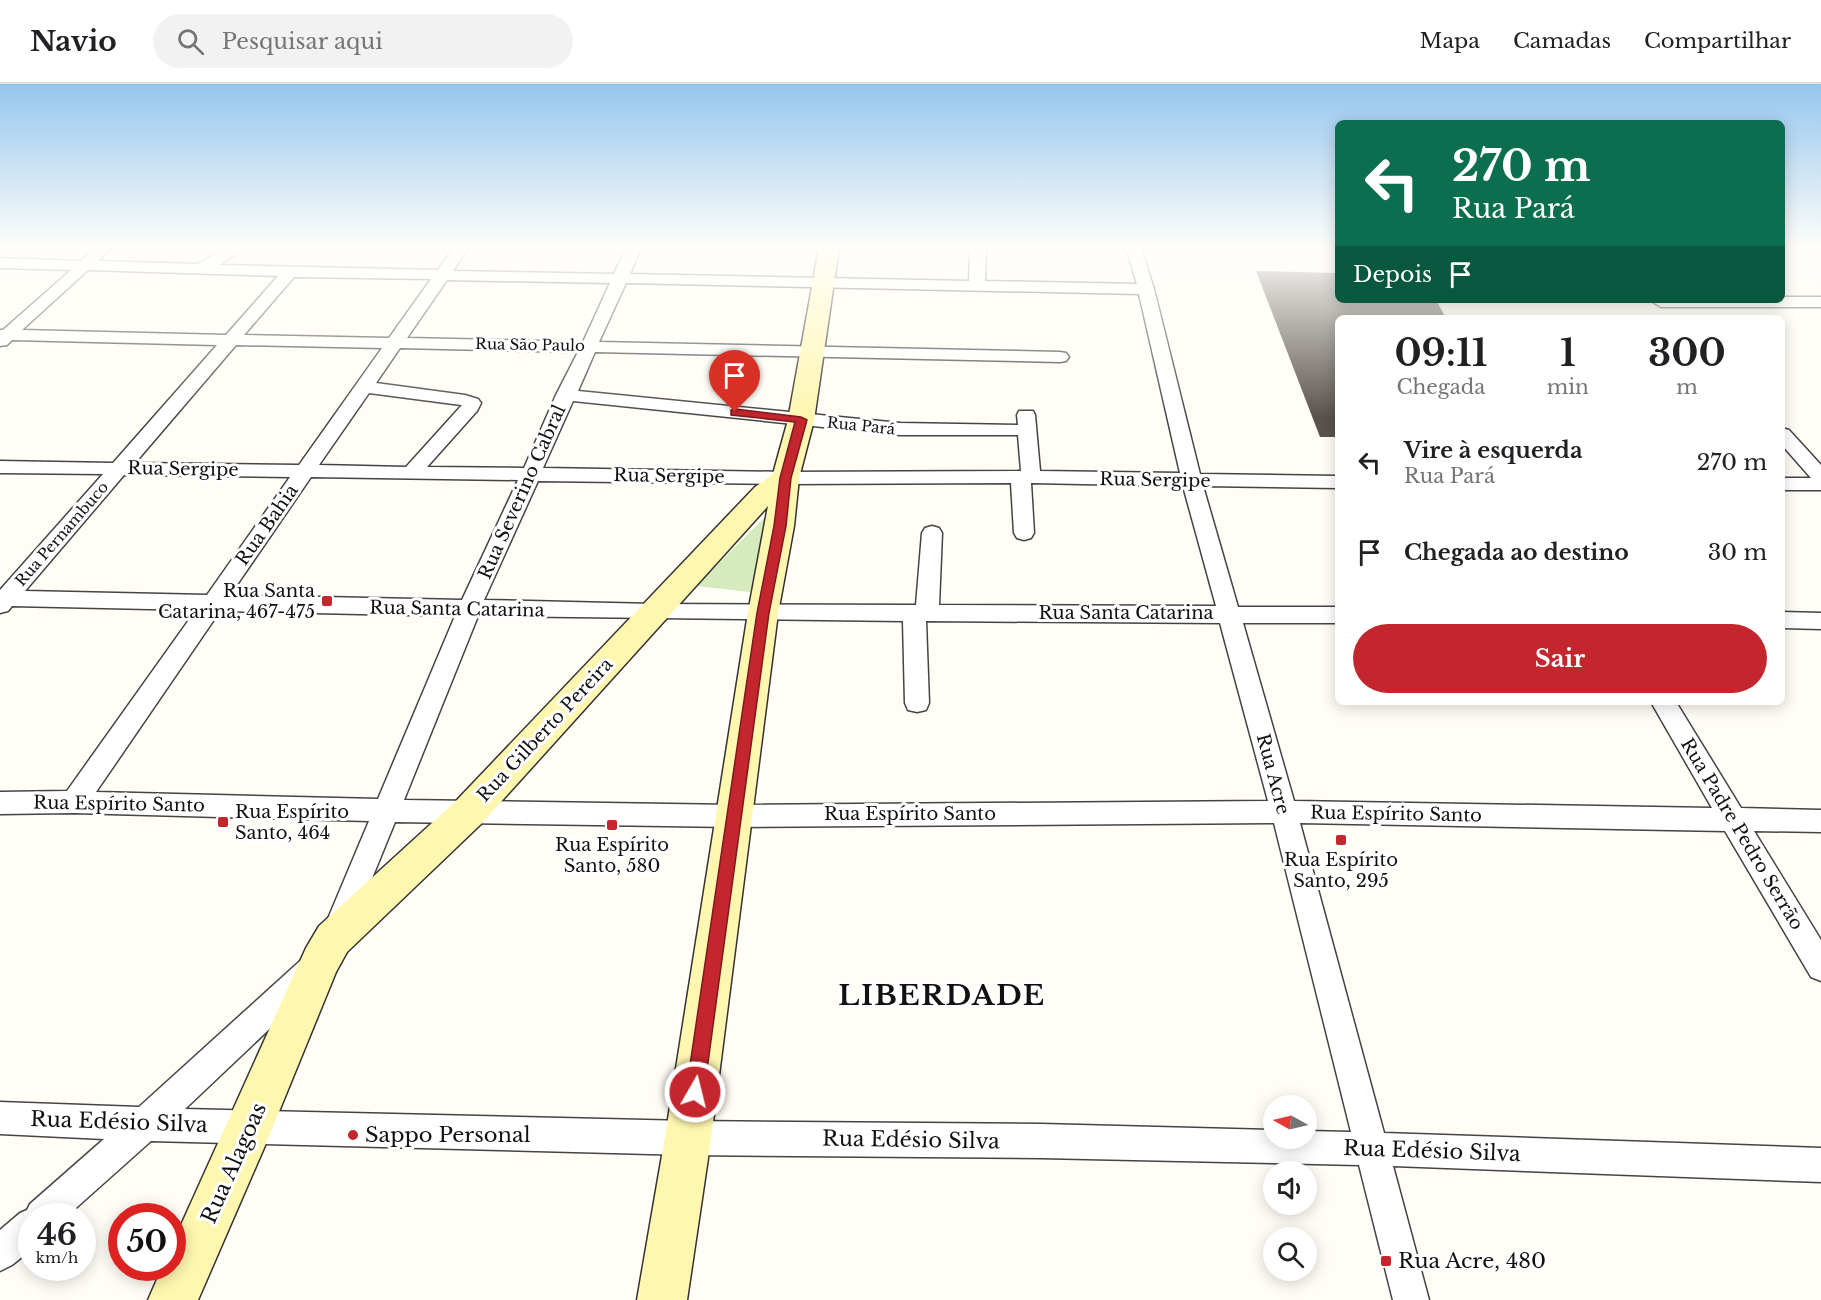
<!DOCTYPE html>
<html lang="pt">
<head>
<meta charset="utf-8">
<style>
  :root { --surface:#fff; --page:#f2f2f2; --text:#202124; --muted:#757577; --line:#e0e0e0; --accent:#c4262e }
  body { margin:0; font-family:"Libre Baskerville",serif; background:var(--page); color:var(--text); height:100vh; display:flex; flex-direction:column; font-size:22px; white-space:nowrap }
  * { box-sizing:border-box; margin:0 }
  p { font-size:20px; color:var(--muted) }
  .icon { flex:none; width:33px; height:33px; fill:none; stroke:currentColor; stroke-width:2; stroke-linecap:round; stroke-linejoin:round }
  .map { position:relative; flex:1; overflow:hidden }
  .sheet { position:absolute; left:1335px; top:231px; width:450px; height:390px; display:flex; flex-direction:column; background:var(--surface); border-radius:9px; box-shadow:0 3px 15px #0003 }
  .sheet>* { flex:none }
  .guide { position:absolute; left:1335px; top:36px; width:450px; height:183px; border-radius:9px; box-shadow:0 3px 15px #0003; background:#0b6e4f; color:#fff; overflow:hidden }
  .needle { width:39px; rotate:278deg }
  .controls { position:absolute; left:1263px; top:1011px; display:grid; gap:12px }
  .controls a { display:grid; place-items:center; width:54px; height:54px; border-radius:50%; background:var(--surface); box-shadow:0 3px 15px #0003; font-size:30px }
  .speed { position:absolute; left:18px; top:1119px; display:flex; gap:12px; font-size:30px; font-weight:700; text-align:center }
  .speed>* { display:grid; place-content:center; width:78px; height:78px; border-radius:50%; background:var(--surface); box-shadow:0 3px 15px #0003; line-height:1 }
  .speed small { font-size:15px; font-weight:400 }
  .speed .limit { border:9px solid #d22; background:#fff; color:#111 }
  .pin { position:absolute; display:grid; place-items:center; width:51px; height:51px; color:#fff; margin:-62px -26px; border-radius:50% 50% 50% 0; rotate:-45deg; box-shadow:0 0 6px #0007 }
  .pin .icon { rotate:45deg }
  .me { position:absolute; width:66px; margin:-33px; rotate:8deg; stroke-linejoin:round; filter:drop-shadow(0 0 4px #0008) }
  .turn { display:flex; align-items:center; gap:21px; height:126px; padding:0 18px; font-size:27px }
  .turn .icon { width:78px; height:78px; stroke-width:2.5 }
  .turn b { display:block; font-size:42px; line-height:51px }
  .then { display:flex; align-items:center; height:57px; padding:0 18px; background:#0003; gap:12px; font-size:22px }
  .eta { display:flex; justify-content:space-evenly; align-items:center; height:102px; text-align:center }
  .eta b { font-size:36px; font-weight:800; line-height:42px }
  .button { display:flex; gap:12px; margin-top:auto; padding:12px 18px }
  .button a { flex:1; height:69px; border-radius:36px; background:var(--accent); color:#fff; font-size:24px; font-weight:800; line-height:69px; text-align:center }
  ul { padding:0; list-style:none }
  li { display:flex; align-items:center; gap:18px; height:90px; padding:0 18px }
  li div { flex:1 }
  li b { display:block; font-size:22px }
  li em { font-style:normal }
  header { display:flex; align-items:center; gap:36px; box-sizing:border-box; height:84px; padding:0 30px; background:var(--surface); border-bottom:2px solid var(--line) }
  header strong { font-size:28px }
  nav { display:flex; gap:33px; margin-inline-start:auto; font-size:21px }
  .search { width:420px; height:54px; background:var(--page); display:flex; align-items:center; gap:15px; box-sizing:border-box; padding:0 21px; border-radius:33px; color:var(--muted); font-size:22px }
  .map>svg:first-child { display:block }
</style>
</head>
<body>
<header>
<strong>Navio</strong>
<div class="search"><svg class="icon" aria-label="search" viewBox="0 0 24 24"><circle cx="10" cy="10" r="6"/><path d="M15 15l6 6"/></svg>Pesquisar aqui</div>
<nav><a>Mapa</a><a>Camadas</a><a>Compartilhar</a></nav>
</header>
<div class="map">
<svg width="1821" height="1216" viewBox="0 0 1821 1216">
  <rect width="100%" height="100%" fill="#fffdf5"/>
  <!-- green -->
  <polygon fill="#d5ebbd" points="773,425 750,508 696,502"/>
  <!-- building -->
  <polygon fill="#5a524d" points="1256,187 1338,189 1338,216 1436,216 1446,234 1338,234 1338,353 1320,353"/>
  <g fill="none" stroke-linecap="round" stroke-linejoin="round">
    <!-- street casing -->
    <g stroke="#444" stroke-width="3">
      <g id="street">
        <path d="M95 164H111L98 177 197 180 227 164H246L219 181 438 186 453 164H468L453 187 614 190 626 164H641L630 190 969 197 970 164H986L985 197 1137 200 1126 164H1141L1154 205 1200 390 1338 392V404L1203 402 1238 523H1338V539H1243L1294 717 1712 724 1651 618H1676L1741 724 1821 726V748L1754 747 1821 856V897L1811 893 1725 747 1300 739 1384 1049 1821 1064V1098L1393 1082 1429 1216H1393L1359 1081 1041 1074 688 1071 151 1057 67 1132H32V1165L12 1181 0 1187V1146L20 1129 27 1126 30 1120 104 1055 0 1050V1018L139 1023 300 877 310 873 320 877 325 887 320 897 185 1025 688 1037 1041 1040 1274 1046V1054H1306V1047L1351 1048 1274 739 734 743 395 738 348 853 338 857 328 853 324 844 369 737 74 729 0 730V708L67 707 196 526 12 522 8 527 0 529V506L103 390 0 389V377L113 379 217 261 12 256 7 261 0 262V246H3L71 186 0 184V174L81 177ZM88 186 278 192 226 251 22 246ZM294 193 431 195 389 254 244 251ZM447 196 610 199 583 258 407 254ZM626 199 1139 210 1180 389 1040 387 1035 331 1033 327H1019L1017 331 1018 341 900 339 578 307 595 268 1060 278 1066 277 1069 273 1066 269 1060 268 599 258ZM236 261 382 264 299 381 135 379ZM400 264 578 268 556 311 524 384 427 383 477 327 481 319 478 315 465 311 376 299ZM369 309 461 321H462L406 383 319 381ZM573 317 900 351H1018L1021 387 785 388 543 384ZM124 391 290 393 207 511 25 507ZM311 393 518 396 462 516 230 511ZM538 397 785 400 1011 399 1014 449 1017 454 1024 456 1031 454 1034 449 1031 399 1183 402 1216 522 939 521 942 449 939 444 932 442 925 444 922 449 916 521 653 520 484 516ZM220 527 455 532 378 715 96 708ZM478 532 903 537 905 619 908 626 917 628 926 626 929 619 926 537 1220 539 1268 717 734 721 404 716Z"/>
        <polygon points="1782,213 1821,213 1821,223 1661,223 1653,218 1654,216 1782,216"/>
        <polygon points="1782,344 1789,346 1821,381 1821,406 1782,406 1782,394 1811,394 1782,361"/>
        <polygon points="1782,528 1821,529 1821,545 1782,544"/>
      </g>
    </g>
    <!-- secondary casing -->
    <g stroke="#333" stroke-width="3">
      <polygon id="secondary" points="819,164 839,164 814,336 799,394 794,442 778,529 711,1054 687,1216 637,1216 665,1054 748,529 768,422 481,740 347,868 336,888 267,1057 198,1216 148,1216 162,1184 172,1184 172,1161 306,864 319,842 455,718 755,403 773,390 788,336"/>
    </g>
    <!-- street -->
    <use href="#street" fill="#fff" fill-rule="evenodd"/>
    <!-- secondary -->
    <use href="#secondary" fill="#fff6b0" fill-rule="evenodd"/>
  </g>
  <!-- sky -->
  <linearGradient id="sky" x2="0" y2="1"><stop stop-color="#95c6ee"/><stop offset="0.49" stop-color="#fffefa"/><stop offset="1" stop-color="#fffefa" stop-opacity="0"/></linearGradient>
  <rect width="1821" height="334" fill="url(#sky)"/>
  <!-- route -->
  <polygon fill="#c4262e" stroke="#7f191e" stroke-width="1.5" points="735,325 801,333 807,336 791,394 786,442 769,529 704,1008 701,1014 695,1017 688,1014 686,1008 757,529 774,442 780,394 795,338 731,331 731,326"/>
  <!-- markers -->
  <g fill="#c4262e" stroke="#fff" stroke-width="2">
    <rect x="321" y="511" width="12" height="12" rx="3"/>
    <rect x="217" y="732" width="12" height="12" rx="3"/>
    <rect x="606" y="735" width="12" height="12" rx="3"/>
    <rect x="1335" y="750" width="12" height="12" rx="3"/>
    <circle cx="353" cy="1051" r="6"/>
    <rect x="1380" y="1171" width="12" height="12" rx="3"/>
  </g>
  <g text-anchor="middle" stroke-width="6" stroke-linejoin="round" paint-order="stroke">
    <!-- far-street labels -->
    <g font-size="15" fill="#111" stroke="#fff">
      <text transform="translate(530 261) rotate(1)" y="5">Rua São Paulo</text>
      <text transform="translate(861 342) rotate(6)" y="5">Rua Pará</text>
      <text transform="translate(62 450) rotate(-49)" y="5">Rua Pernambuco</text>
    </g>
    <!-- street labels -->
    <g font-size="18" fill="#111" stroke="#fff">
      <text transform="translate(183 385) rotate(1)" y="6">Rua Sergipe</text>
      <text transform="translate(669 392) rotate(1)" y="6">Rua Sergipe</text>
      <text transform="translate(1155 396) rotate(1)" y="6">Rua Sergipe</text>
      <text transform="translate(522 408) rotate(-66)" y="6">Rua Severino Cabral</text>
      <text transform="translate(267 441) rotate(-55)" y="6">Rua Bahia</text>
      <text transform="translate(457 525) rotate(1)" y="6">Rua Santa Catarina</text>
      <text x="1126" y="535">Rua Santa Catarina</text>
      <text transform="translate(545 646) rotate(-47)" y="6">Rua Gilberto Pereira</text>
      <text transform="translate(1273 690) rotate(75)" y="6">Rua Acre</text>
      <text transform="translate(119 720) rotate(1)" y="6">Rua Espírito Santo</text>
      <text x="910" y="736">Rua Espírito Santo</text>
      <text transform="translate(1396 730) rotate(1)" y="6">Rua Espírito Santo</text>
      <text transform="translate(1742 750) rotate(59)" y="6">Rua Padre Pedro Serrão</text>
    </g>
    <!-- poi labels -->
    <g font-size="18" fill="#111" stroke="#fff">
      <text x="315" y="513" text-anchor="end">Rua Santa<tspan x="315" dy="21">Catarina, 467-475</tspan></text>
      <text x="235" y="734" text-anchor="start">Rua Espírito<tspan x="235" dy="21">Santo, 464</tspan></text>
      <text x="612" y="767">Rua Espírito<tspan x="612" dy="21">Santo, 580</tspan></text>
      <text x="1341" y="782">Rua Espírito<tspan x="1341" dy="21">Santo, 295</tspan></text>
    </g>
    <!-- near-street labels -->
    <g font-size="21" fill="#111" stroke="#fff">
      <text transform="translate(119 1038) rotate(2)" y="7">Rua Edésio Silva</text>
      <text transform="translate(911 1056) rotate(1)" y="7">Rua Edésio Silva</text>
      <text transform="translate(1432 1067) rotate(2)" y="7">Rua Edésio Silva</text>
      <text transform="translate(234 1079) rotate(-66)" y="7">Rua Alagoas</text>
    </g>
    <!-- near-poi labels -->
    <g font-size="21" fill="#111" stroke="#fff" text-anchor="start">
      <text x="365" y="1058">Sappo Personal</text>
      <text x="1398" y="1184">Rua Acre, 480</text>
    </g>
    <!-- near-district labels -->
    <g font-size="28" font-weight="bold" letter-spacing="1.5" fill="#111" stroke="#fff">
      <text x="942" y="921">LIBERDADE</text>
    </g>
  </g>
</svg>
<div class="controls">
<a><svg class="needle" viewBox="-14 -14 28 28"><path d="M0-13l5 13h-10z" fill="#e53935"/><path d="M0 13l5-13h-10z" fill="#757577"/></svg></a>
<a><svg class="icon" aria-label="sound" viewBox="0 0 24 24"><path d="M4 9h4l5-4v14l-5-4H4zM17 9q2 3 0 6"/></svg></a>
<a><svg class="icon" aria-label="search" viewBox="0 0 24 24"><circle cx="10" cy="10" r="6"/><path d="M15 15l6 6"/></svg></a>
</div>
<div class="speed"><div>46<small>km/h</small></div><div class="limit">50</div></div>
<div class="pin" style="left:735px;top:328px;background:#d93025"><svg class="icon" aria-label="arrive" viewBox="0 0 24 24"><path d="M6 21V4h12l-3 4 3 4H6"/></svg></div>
<svg class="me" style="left:695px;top:1008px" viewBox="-20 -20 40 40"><circle r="17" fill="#c4262e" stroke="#fff" stroke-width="3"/><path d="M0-11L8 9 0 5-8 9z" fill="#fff"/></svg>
<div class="guide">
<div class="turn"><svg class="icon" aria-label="left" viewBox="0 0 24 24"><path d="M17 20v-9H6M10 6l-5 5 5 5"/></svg><div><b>270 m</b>Rua Pará</div></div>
<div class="then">Depois<svg class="icon" aria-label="arrive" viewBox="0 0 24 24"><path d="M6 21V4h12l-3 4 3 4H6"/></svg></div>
</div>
<section class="sheet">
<div class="eta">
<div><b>09:11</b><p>Chegada</p></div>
<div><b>1</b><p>min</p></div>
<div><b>300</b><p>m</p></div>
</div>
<ul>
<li><svg class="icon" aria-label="left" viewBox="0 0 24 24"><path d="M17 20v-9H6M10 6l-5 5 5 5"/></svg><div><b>Vire à esquerda</b><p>Rua Pará</p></div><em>270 m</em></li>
<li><svg class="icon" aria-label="arrive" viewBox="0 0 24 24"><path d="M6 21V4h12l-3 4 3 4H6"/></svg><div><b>Chegada ao destino</b></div><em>30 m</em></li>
</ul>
<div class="button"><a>Sair</a></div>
</section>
</div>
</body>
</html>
